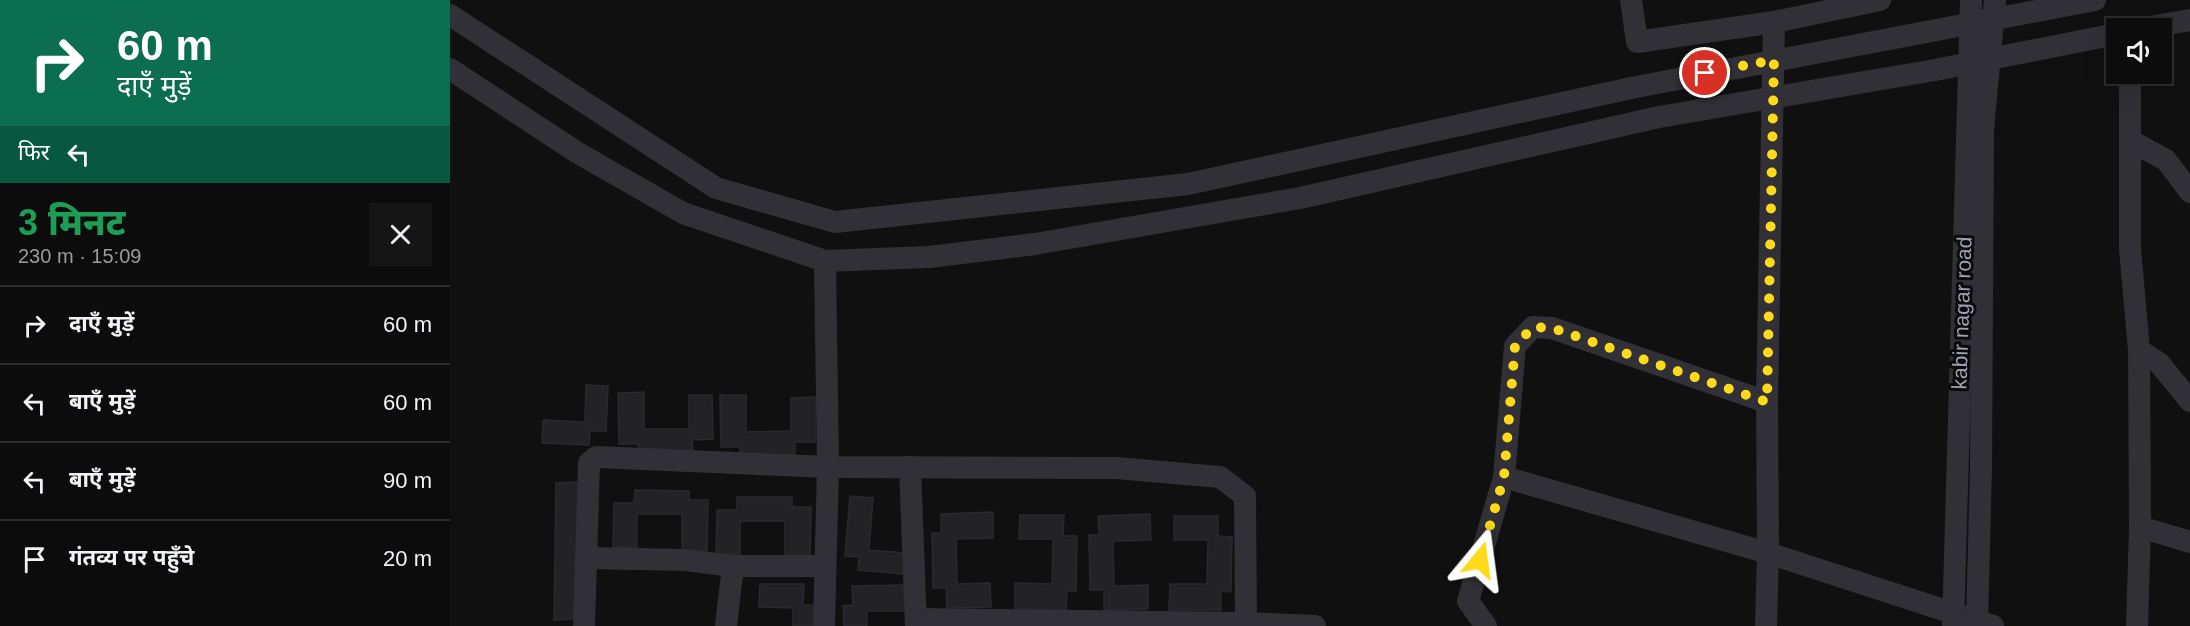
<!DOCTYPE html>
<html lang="hi">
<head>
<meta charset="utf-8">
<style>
  :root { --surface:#0c0c0d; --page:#151516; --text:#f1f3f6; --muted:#9a9b9d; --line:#2c2c2e }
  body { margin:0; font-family:Helvetica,"Noto Sans Devanagari",sans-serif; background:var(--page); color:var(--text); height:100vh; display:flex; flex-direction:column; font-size:22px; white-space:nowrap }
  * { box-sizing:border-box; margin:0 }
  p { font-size:20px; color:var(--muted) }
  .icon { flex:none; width:33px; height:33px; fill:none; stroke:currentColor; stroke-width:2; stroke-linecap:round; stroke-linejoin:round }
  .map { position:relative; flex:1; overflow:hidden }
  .sheet { display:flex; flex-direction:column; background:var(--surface); width:450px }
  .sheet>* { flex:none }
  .hud { background:#0b6e4f; color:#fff; overflow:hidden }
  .fabs { position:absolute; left:1656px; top:18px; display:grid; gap:12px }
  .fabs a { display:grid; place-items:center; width:66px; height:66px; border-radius:0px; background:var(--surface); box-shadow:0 6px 24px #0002,0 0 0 2px var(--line); font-size:30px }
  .pin { position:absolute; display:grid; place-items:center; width:51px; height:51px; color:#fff; margin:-26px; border:3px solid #fff; border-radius:50%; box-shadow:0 2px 6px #0007 }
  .me { position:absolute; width:66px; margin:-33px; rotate:16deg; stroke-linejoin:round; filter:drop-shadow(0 0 4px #0008) }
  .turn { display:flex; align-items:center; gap:21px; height:126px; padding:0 18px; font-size:27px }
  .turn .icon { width:78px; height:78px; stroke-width:2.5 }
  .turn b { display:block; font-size:42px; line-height:51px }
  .then { display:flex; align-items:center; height:57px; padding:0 18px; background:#0003; gap:12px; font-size:22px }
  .round { display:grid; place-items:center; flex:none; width:63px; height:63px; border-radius:0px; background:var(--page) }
  .overview { display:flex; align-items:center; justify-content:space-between; height:102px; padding:0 18px }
  h1 { font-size:36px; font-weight:800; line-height:45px; color:#1e9e55 }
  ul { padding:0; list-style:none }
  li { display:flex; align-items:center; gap:18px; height:78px; padding:0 18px; border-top:2px solid var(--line) }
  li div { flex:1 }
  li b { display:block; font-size:22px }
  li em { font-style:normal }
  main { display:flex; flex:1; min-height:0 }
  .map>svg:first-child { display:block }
</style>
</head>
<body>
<main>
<section class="sheet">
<div class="hud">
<div class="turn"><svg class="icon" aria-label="right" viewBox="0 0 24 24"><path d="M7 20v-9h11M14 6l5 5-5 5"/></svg><div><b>60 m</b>दाएँ मुड़ें</div></div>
<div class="then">फिर<svg class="icon" aria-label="left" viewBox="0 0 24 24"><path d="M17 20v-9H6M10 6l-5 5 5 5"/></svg></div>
</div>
<div class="overview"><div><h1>3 मिनट</h1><p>230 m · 15:09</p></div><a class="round"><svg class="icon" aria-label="close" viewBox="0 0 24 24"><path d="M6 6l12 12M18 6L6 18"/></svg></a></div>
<ul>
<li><svg class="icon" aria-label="right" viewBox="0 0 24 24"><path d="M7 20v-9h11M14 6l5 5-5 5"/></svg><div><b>दाएँ मुड़ें</b></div><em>60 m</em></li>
<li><svg class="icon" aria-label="left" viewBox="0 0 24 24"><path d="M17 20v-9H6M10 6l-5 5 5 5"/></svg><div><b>बाएँ मुड़ें</b></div><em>60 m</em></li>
<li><svg class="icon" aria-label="left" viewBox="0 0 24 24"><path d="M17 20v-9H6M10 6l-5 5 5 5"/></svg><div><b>बाएँ मुड़ें</b></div><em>90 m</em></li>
<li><svg class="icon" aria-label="arrive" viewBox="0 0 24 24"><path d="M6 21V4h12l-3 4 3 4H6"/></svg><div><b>गंतव्य पर पहुँचे</b></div><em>20 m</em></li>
</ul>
</section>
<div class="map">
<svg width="1740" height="626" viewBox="0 0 1740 626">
  <rect width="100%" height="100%" fill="#101011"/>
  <!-- building -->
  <g fill="#232225" stroke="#2a292d" stroke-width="1.5">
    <polygon points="136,385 158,386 156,431 140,431 139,445 92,443 93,420 135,422"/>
    <polygon points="194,392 194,429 239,429 239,395 262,395 263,439 242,440 243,453 188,453 188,444 169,444 168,393"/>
    <polygon points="270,395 296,395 296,432 341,431 341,398 365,397 365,442 345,442 345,455 290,456 290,447 271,447"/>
    <polygon points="131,482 129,619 104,620 106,483"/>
    <polygon points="185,490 239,491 239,500 258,500 257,552 232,552 232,514 187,514 187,548 163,547 164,503 184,503"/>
    <polygon points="400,496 423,498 419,550 455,553 453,574 408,570 409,557 395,556"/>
    <polygon points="287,497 342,497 342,507 361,507 360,559 335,559 335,521 290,521 290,554 266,554 267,510 287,510"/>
    <polygon points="543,512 543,538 506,539 507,584 540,583 541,607 497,608 496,588 483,588 482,533 491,533 491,514"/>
    <polygon points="700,514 701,540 663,541 664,586 698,585 698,609 654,610 654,590 640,590 639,535 649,535 648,516"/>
    <polygon points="570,515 614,515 613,536 627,536 626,591 617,591 616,610 565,610 565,583 602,584 603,539 569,539"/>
    <polygon points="724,516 768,516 768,536 782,537 781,592 771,591 771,610 719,610 720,584 757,584 758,540 724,540"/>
    <polygon points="310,584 354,584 353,605 367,605 366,626 343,626 343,608 309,607"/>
    <polygon points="454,585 455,611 417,611 417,626 394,626 393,606 403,605 402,586"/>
  </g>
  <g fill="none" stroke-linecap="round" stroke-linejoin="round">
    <!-- minor -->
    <g stroke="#303036" stroke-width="22">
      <polyline points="1181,0 1187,42 1324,22 1430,0"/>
      <polyline points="0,15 266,188 385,222 738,184 1186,87 1645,0"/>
      <polyline points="1695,28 1740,20"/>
      <polyline points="0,69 128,153 233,213 375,261 479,257 585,244 850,198 1209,117 1485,70 1666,34"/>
      <polyline points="1680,74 1680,249 1689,350 1690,527 1687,626"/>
      <polyline points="1681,141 1716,160 1740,192"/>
      <polyline points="1689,350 1709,363 1740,401"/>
      <polyline points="460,467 466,626"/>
      <polyline points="1054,477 1318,553 1543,626"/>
      <polyline points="1690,527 1740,542"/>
      <polyline points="136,558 235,560 283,566 375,566"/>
      <polyline points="467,619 796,623 865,626"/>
      <polyline points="134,626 139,463 146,457 378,467 666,468 770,477 795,496 796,626"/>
      <polyline points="276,626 283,566"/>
      <polyline points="374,626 378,467 375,261"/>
      <polyline points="1036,626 1018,601 1054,477 1065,346 1083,327 1102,328 1317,402"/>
      <polyline points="1316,626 1318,553 1317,402 1324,22"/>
      <polyline points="1503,626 1521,0"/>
      <polyline points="1527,626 1531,467 1533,129 1545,0"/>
    </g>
  </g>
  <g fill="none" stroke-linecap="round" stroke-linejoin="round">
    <!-- route -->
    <polyline stroke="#ffda1a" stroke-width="10" stroke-dasharray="0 18" points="1030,560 1054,477 1065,346 1083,327 1102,328 1317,402 1324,60 1255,73"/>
  </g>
  <g text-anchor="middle" stroke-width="6" stroke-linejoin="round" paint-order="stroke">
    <!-- street labels -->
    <g font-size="21" fill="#9fa2b3" stroke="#0b0b0c">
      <text transform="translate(1512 313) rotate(-88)" y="7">kabir nagar road</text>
    </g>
  </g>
</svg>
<div class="fabs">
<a><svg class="icon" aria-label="sound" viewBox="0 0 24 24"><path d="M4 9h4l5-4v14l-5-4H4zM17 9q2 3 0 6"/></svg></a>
</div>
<div class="pin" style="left:1255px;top:73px;background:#d93025"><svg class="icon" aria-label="arrive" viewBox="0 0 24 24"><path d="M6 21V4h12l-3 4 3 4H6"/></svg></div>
<svg class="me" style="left:1030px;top:560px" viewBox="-20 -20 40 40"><path d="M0-17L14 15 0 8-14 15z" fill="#ffda1a" stroke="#fff" stroke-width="4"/></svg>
</div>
</main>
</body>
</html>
